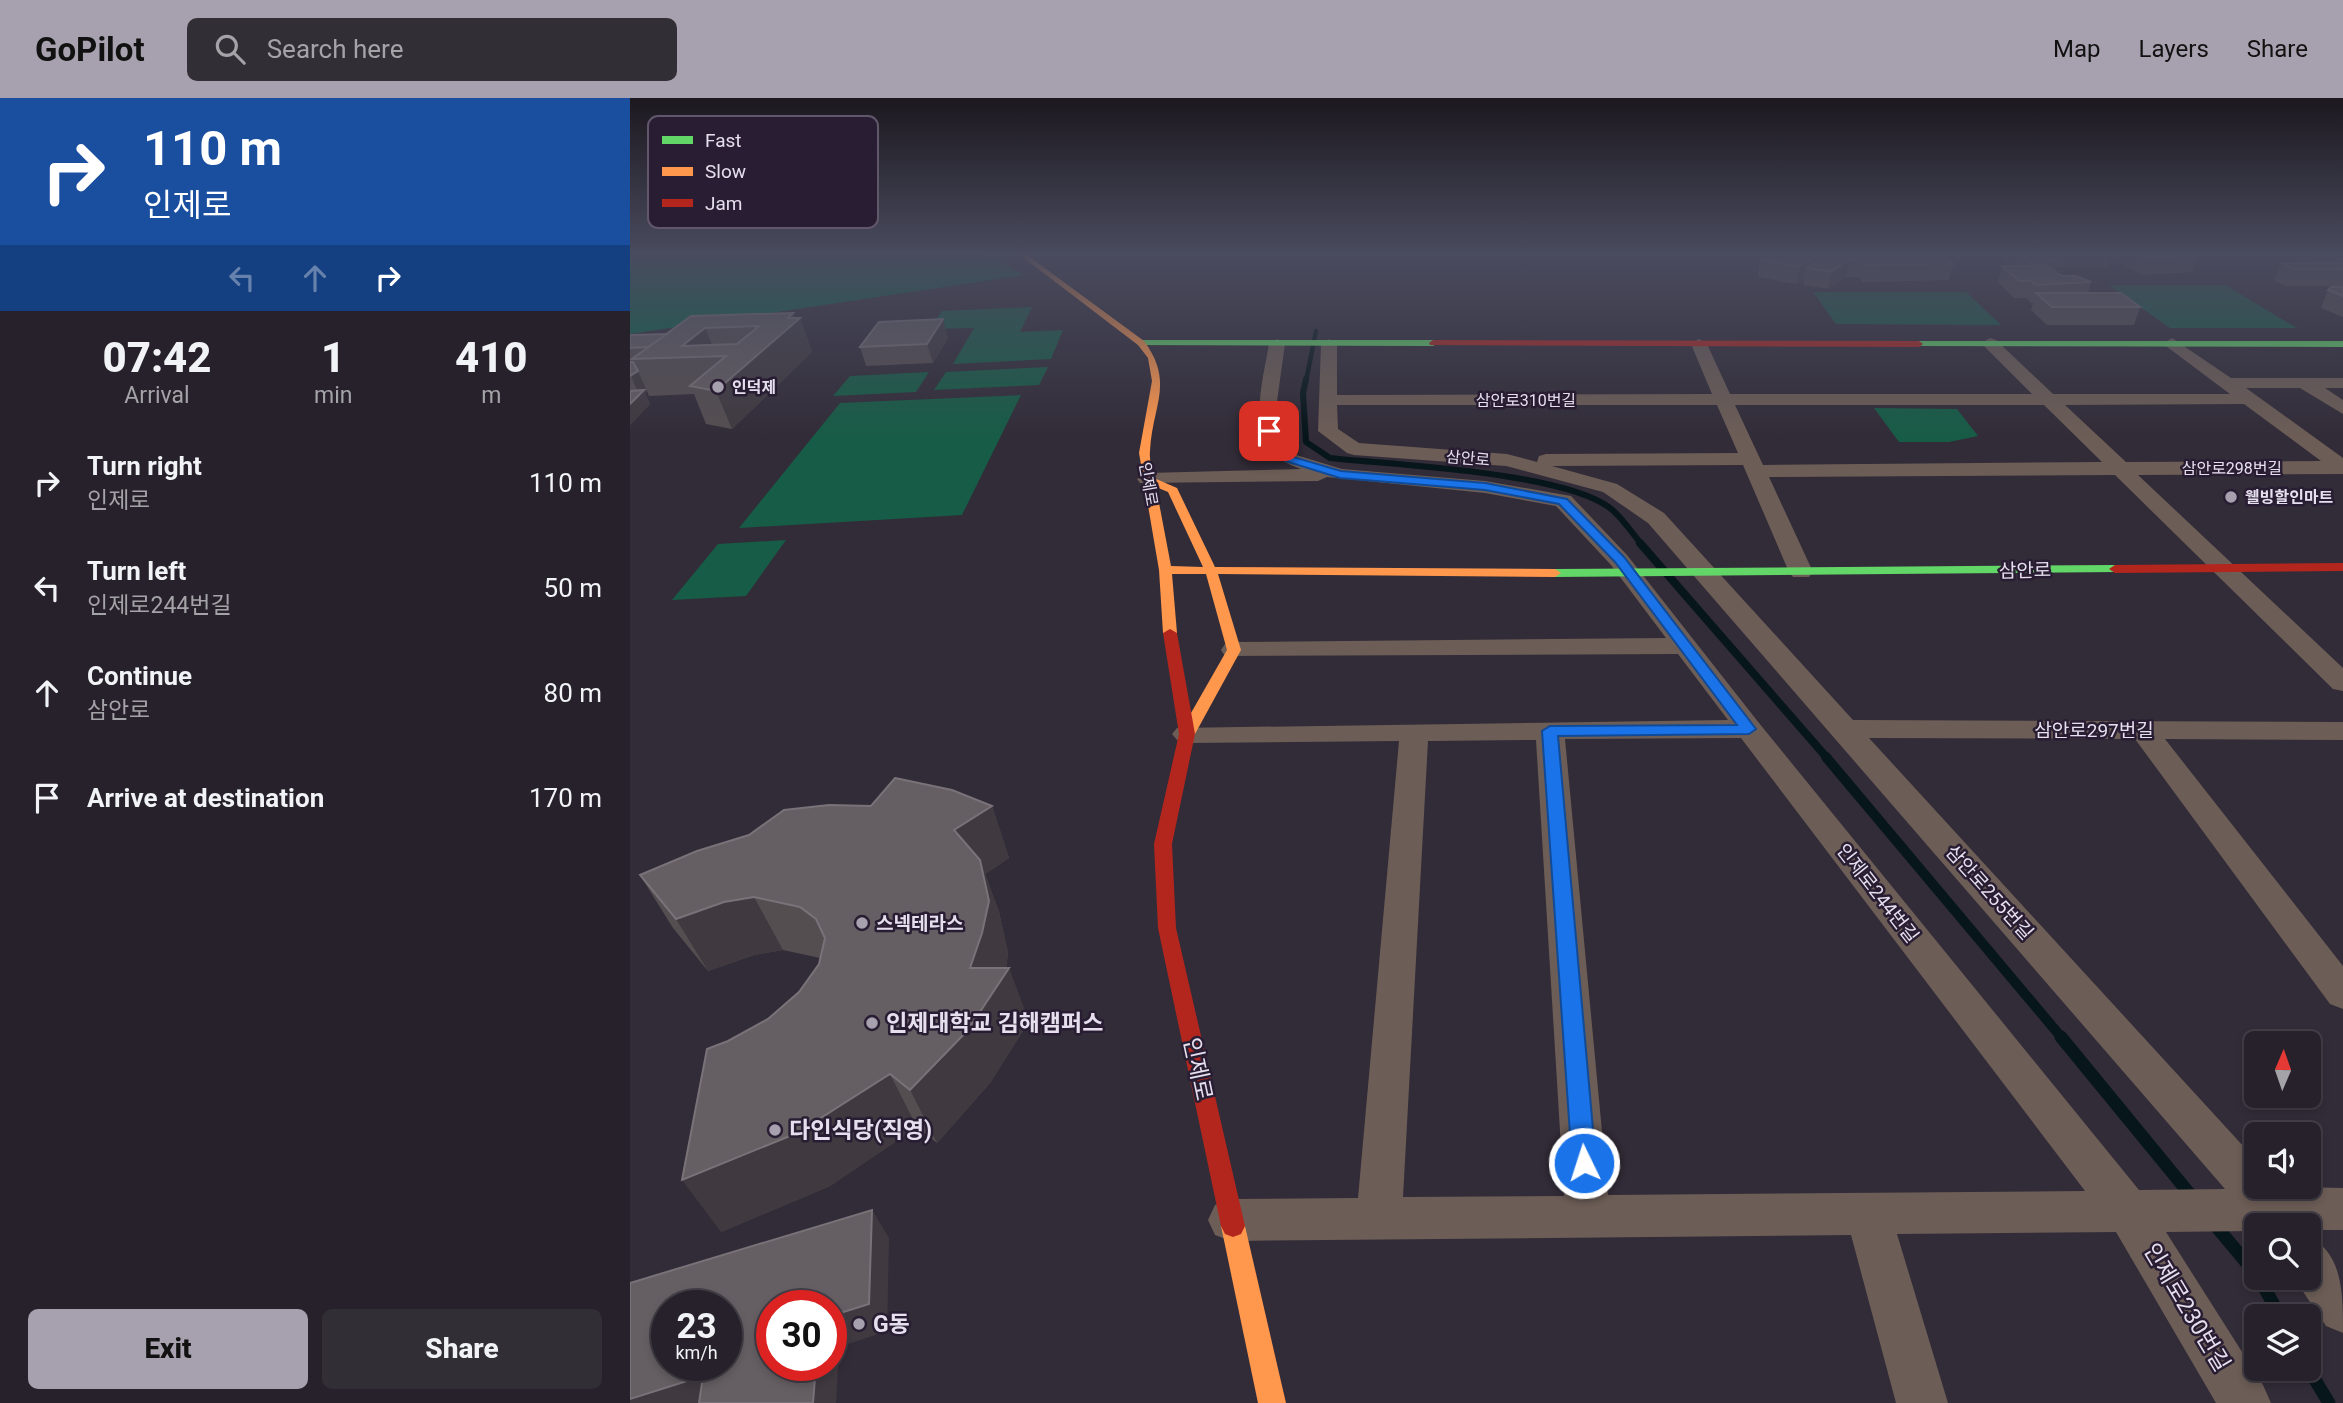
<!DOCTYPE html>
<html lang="en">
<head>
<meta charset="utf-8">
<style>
  :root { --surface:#26212a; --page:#322e36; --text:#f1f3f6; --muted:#a4a3a8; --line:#423e47; --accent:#a7a0ae }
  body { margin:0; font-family:Roboto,"Noto Sans KR",sans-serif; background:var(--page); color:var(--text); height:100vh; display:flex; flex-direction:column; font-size:26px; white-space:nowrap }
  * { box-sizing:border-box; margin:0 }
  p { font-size:23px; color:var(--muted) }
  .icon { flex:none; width:38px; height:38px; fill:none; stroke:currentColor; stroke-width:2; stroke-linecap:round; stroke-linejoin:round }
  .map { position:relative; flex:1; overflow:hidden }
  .details { display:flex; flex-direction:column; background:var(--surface); width:630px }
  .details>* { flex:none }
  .guide { background:#1a4fa0; color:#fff; overflow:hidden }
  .needle { width:46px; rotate:2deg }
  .buttons { position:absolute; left:1614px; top:933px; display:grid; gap:14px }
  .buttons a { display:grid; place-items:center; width:77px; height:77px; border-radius:10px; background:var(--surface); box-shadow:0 4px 10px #0003,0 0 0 2px var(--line); font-size:35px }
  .speed { position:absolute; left:21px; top:1192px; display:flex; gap:14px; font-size:35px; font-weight:700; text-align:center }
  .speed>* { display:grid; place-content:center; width:91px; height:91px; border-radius:50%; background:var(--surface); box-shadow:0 4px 10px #0003,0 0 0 2px var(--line); line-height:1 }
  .speed small { font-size:18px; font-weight:400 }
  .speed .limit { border:10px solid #d22; background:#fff; color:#111 }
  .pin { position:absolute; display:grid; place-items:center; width:60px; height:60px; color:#fff; margin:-30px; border-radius:14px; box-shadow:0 4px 10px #0006 }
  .me { position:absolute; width:77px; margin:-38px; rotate:356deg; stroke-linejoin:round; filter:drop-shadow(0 0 5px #0008) }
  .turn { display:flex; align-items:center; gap:24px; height:147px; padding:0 28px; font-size:32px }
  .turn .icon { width:91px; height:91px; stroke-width:2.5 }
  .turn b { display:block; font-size:49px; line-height:60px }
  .lanes { display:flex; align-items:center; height:66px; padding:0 28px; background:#0003; justify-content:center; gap:35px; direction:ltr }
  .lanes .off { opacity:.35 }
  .eta { display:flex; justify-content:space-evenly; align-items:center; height:119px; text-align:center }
  .eta b { font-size:42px; font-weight:800; line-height:49px }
  .cta { display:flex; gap:14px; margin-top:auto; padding:14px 28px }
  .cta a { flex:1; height:80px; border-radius:10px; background:var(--accent); color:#111; font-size:28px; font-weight:800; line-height:80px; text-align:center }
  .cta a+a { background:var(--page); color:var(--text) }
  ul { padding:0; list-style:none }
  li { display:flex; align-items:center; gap:21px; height:105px; padding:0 28px }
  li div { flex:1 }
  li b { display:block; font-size:26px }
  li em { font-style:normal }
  header { display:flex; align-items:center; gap:42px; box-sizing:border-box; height:98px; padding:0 35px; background:var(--accent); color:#111 }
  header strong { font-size:33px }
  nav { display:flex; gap:38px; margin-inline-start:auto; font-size:24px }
  .search { width:490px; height:63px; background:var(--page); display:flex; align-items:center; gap:18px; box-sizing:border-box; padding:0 24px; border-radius:10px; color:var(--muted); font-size:26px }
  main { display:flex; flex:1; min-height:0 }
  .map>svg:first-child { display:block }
</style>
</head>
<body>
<header>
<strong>GoPilot</strong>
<div class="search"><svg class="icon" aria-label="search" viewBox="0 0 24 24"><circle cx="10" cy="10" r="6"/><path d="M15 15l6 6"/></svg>Search here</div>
<nav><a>Map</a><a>Layers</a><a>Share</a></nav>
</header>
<main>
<section class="details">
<div class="guide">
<div class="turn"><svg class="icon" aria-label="right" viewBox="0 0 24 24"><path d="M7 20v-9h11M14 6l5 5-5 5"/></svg><div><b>110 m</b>인제로</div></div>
<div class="lanes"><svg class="icon off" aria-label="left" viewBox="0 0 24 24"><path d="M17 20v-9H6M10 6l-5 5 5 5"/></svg><svg class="icon off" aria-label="ahead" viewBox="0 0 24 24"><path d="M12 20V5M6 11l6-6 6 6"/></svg><svg class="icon" aria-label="right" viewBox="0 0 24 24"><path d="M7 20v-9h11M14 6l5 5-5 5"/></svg></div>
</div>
<div class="eta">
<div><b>07:42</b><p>Arrival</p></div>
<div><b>1</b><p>min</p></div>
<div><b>410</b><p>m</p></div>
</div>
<ul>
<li><svg class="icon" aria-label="right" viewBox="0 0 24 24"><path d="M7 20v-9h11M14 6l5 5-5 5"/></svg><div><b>Turn right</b><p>인제로</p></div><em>110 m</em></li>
<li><svg class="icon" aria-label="left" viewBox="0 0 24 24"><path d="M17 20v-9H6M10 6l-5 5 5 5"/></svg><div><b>Turn left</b><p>인제로244번길</p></div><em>50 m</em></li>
<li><svg class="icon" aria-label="ahead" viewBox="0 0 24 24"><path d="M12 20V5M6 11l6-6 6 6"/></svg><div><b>Continue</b><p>삼안로</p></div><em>80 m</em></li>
<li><svg class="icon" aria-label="arrive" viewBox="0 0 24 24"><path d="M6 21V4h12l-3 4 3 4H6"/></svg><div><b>Arrive at destination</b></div><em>170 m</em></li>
</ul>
<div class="cta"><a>Exit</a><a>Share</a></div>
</section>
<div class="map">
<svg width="1713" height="1305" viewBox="0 0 1713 1305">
  <rect width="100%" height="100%" fill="#322c38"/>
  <!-- green -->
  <g fill="#175c46">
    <polygon points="1479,187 1595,187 1667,230 1540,230"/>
    <polygon points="1183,194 1336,194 1371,227 1206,226"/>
    <polygon points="402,209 390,234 433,232 421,261 323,266 344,230 299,231 312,213"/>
    <polygon points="418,269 409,287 304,292 316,274"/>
    <polygon points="299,274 286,294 203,298 220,278"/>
    <polygon points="391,297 332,417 109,430 210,305"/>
    <polygon points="1244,310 1327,311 1348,338 1319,344 1269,344"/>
    <polygon points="156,442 116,498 42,502 88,446"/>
  </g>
  <!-- forest -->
  <polygon fill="#076449" points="0,157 357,157 394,177 0,236"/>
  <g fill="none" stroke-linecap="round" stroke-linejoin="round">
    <!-- stream-far4 -->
    <polyline stroke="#07161b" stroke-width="4.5" points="676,283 686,233"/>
    <!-- stream-far3 -->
    <path stroke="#07161b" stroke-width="6" d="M676 281 673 295 676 344 700 360C764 367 933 374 980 410 992 419 1002 435 1012 447"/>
    <!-- stream-far2 -->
    <polyline stroke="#07161b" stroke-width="8" points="1010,445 1198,661"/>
    <!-- stream-far1 -->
    <polyline stroke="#07161b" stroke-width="10" points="1196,659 1432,940"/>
    <!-- stream -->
    <g stroke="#07161b" stroke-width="13">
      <polyline points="1431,939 1563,1100"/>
      <polyline points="1585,1127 1626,1176"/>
      <polyline points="1629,1180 1650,1218"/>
      <polyline points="1678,1270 1699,1305"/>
    </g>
    <!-- street -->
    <g fill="#6c5d56" fill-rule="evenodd">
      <path d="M1360 240 1366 242 1423 296H1600L1536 248 1534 245 1542 240 1601 280H1713V290H1695L1713 302V316L1670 290H1616L1713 360V376L1508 377 1713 570V593L1703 591 1485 377 1139 379 1183 474 1179 479H1163L1159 474 1113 367 922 368 987 386 1034 415 1223 622 1713 624V642L1535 641 1713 868V911L1700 906 1505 641 1239 640 1626 1062V1088L1713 1090V1132H1678V1127H1626V1133L1536 1134 1633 1287 1641 1305H1586L1486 1134 1267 1136 1318 1305H1266L1221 1137 601 1143 585 1137 578 1122 585 1107 601 1101 728 1100 769 643 557 645 547 642 542 636 547 630 1098 622 1048 556 595 558 591 552 595 546 604 544 1036 540 981 467 926 408 855 395 697 379 688 383 510 385 507 381 517 375 671 371C612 353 631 292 639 246L647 241 655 246 647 303 649 333 666 357 712 371 855 383 941 398 997 457 1129 625 1509 1092 1595 1091 1018 425 973 394 876 368 724 357 717 355 688 333 691 246 699 241 707 246V297L1082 296 1061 246 1069 241 1077 246 1100 296H1402L1354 248 1352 245ZM1614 306 1691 363 1496 364 1435 307ZM707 307H1087L1108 355 916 356 909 358 907 364 877 356 729 345 708 331ZM1105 307H1414L1472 364 1133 367ZM1111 640 1455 1093 978 1097 935 641ZM906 642 934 1098 773 1099 798 643Z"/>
      <path d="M1678 1138C1713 1155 1713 1195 1713 1235L1696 1228 1664 1180H1678Z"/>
    </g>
    <!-- fast -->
    <g fill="#63d668" fill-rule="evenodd">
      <polygon points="511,242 803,242 807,245 803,248 508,247 507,245"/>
      <polygon points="1289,243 1713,243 1713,249 1286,248 1286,244"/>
      <polygon points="1485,467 1489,468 1489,474 925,479 919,475 925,471"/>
    </g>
    <!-- slow -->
    <g fill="#ff974d" fill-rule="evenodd">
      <path d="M390 157H397L514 243C545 285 522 308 520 353 519 362 522 371 524 380L547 390 585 469 925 471 931 475 925 479 588 476 611 552 565 636 562 639H552L549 636 597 552 576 476H542L547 535 540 539 533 535 529 472 509 355 522 283 518 260 508 247ZM526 389 538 394 573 469 541 468Z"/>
      <polygon points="603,1117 611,1120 615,1128 656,1305 628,1305 591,1128 595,1120"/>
    </g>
    <!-- jam -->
    <g fill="#b3261e" fill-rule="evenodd">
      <polygon points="803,242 1289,243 1293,246 1289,249 800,247 799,245"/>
      <polygon points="1713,465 1713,473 1485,475 1479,471 1485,467"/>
      <polygon points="540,531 547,535 565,636 542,746 546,830 615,1128 611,1136 603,1139 595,1136 591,1128 528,830 524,746 549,636 533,535"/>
    </g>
  </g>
  <!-- wall -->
  <g fill="#554e51">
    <polygon points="1141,157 1312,157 1323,166 1319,182 1233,184 1228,179 1216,179 1198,191 1173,187 1174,181 1166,186 1128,179 1130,163"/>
    <polygon points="1370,157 1566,157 1568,158 1562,174 1512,177 1481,159 1478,169 1426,169 1425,173 1432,178 1461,184 1458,195 1510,209 1504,227 1417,227 1401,212 1403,205 1401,205 1396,200 1384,200 1368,184 1372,168 1380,168 1369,158"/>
    <polygon points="1664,157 1713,157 1713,219 1691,210 1698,192 1706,188 1655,188 1644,182 1651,165 1679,165"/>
    <polygon points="163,215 165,220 170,220 182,254 102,331 76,326 64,296 19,298 17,293 15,295 20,306 0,327 0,237 37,236"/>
    <polygon points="318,240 303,265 236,268 230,249"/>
    <polygon points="241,708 362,708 379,760 355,776 369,814 378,855 376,870 399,923 360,985 307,1045 287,1029 200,1088 91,1134 98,943 138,921 169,894 189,866 190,860 153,852 124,857 78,873 43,830 10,777"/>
  </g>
  <!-- shaded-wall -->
  <g fill="#403a40">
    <polygon points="1189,157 1200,157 1176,170 1174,181 1166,186 1169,169"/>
    <polygon points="1225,157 1240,157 1239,159 1231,162 1222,162"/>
    <polygon points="1219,162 1216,179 1198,191 1201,174"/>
    <polygon points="163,215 166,223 170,220 182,254 102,331 86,293"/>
    <polygon points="313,221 318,240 303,265 297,246"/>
    <polygon points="75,230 87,258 40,248"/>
    <polygon points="8,273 17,293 15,295 20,306 0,327 0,306 9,297 1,278"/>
    <polygon points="362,708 379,760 355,776 369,814 378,855 375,877 379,870 399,923 360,985 307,1045 280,992 340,870 324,732"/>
    <polygon points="124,799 153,852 124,857 78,873 46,821 94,804"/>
    <polygon points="260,976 287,1029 200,1088 91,1134 52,1082"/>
    <polygon points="242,1112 259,1140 257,1233 209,1249 206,1305 183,1305 186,1267 201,1267 201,1218"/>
    <polygon points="73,1278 93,1305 0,1305 0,1301"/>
  </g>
  <!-- building -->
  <g fill="#655e62" stroke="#797278" stroke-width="2" fill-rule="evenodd">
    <polygon points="1141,157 1189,157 1169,169 1130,163"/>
    <polygon points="1197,157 1225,157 1223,158 1283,160 1279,157 1312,157 1323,166 1236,167 1231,162 1219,162 1201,174 1176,170"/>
    <polygon points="1391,157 1419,157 1428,163 1410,163 1432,178 1446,178 1461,184 1406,187 1401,183 1389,183 1372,168 1405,168"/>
    <polygon points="1511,157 1566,157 1568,158 1518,160"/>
    <polygon points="1701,157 1713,157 1713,163"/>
    <polygon points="1651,165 1713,165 1713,171 1662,171"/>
    <polygon points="1701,189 1713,189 1713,198 1698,192"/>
    <polygon points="1406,195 1491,195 1510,209 1422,209"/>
    <path d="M163 215 158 220H170L86 293 60 288 96 258 2 261 61 218ZM129 228 107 246 52 248 75 230Z"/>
    <polygon points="313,221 297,246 230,249 249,224"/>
    <polygon points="37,236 18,249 0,250 0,237"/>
    <polygon points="0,264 3,264 8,273 0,278"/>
    <polygon points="14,292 0,306 0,293"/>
    <polygon points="265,680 322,692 362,708 324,732 350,762 359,803 352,835 340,870 379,870 338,932 280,992 260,976 167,1035 52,1082 77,951 98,943 138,921 169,894 189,866 195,840 186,821 170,809 124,799 94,804 46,821 10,777 67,753 119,737 154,712 199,707 241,708"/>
    <path d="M242 1112 239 1206 201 1218V1208H142V1267H186L183 1305H69L73 1278 0 1301V1185ZM37 1208H96V1267H37Z"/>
  </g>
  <!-- sky -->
  <linearGradient id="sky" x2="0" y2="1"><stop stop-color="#1c181f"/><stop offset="0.46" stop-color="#494b5e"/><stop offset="1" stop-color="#494b5e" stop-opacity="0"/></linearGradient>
  <rect width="1713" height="339" fill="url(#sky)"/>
  <!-- route -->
  <polygon fill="#1a73e8" stroke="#114b97" stroke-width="2" points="635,331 642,331 663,359 711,373 855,385 937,401 994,459 1126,631 1119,636 928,638 966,1065 962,1072 954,1075 946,1072 942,1065 912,633 920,628 1107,627 985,464 929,406 855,392 710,380 655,363"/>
  <!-- markers -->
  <g fill="#a7a0ae" stroke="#281d32" stroke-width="2.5">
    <circle cx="88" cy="289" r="7"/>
    <circle cx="1601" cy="399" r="7"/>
    <circle cx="232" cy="825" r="7"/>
    <circle cx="242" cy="925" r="7"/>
    <circle cx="145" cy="1032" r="7"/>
    <circle cx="229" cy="1226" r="7"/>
  </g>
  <g text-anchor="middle" stroke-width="5" stroke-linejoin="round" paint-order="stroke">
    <!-- far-poi labels -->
    <g font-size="16" font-weight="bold" fill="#e6dfee" stroke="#281d32" text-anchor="start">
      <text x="102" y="295">인덕제</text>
      <text x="1615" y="405">웰빙할인마트</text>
    </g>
    <!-- far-street labels -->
    <g font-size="16" fill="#e6dfee" stroke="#281d32">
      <text x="896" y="308">삼안로310번길</text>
      <text transform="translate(838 360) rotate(5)" y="6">삼안로</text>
      <text x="1602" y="376">삼안로298번길</text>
      <text transform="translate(519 386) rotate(80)" y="6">인제로</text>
    </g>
    <!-- street labels -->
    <g font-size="19" fill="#e6dfee" stroke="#281d32">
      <text transform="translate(1395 472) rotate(-1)" y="7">삼안로</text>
      <text x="1464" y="639">삼안로297번길</text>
      <text transform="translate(1360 794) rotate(48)" y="7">삼안로255번길</text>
      <text transform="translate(1248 795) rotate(52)" y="7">인제로244번길</text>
    </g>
    <!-- poi labels -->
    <g font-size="19" font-weight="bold" fill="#e6dfee" stroke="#281d32" text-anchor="start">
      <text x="246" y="832">스넥테라스</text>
    </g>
    <!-- near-poi labels -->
    <g font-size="23" font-weight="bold" fill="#e6dfee" stroke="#281d32" text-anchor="start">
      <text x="256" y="933">인제대학교 김해캠퍼스</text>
      <text x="159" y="1040">다인식당(직영)</text>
      <text x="243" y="1234">G동</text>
    </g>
    <!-- near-street labels -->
    <g font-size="23" fill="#e6dfee" stroke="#281d32">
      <text transform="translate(568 971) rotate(78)" y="8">인제로</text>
      <text transform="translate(1557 1209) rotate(59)" y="8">인제로230번길</text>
    </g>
  </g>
  <!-- legend -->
  <rect x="18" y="18" width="230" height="112" rx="10" fill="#281d32" stroke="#61576a" stroke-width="2"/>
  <rect x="32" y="38" width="31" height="8" fill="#63d668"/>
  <rect x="32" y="69" width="31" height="9" fill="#ff974d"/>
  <rect x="32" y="101" width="31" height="8" fill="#b3261e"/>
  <g font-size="19" fill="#e6dfee">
    <text x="75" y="49">Fast</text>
    <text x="75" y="80">Slow</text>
    <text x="75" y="112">Jam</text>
  </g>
</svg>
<div class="buttons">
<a><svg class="needle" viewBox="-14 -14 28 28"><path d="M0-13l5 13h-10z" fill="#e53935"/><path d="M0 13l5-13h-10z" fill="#a4a3a8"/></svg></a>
<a><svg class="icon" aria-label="sound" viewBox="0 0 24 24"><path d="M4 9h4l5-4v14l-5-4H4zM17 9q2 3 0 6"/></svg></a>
<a><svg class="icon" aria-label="search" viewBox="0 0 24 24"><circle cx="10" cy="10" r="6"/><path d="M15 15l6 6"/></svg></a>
<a><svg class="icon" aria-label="layers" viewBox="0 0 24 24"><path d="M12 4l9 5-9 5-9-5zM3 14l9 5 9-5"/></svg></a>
</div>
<div class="speed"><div>23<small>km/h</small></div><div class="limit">30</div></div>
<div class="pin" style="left:639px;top:333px;background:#d93025"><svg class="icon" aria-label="arrive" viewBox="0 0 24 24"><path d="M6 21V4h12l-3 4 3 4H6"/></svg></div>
<svg class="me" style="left:954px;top:1065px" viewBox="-20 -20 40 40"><circle r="17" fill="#1a73e8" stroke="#fff" stroke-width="3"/><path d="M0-11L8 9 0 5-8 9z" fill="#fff"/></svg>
</div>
</main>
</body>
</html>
